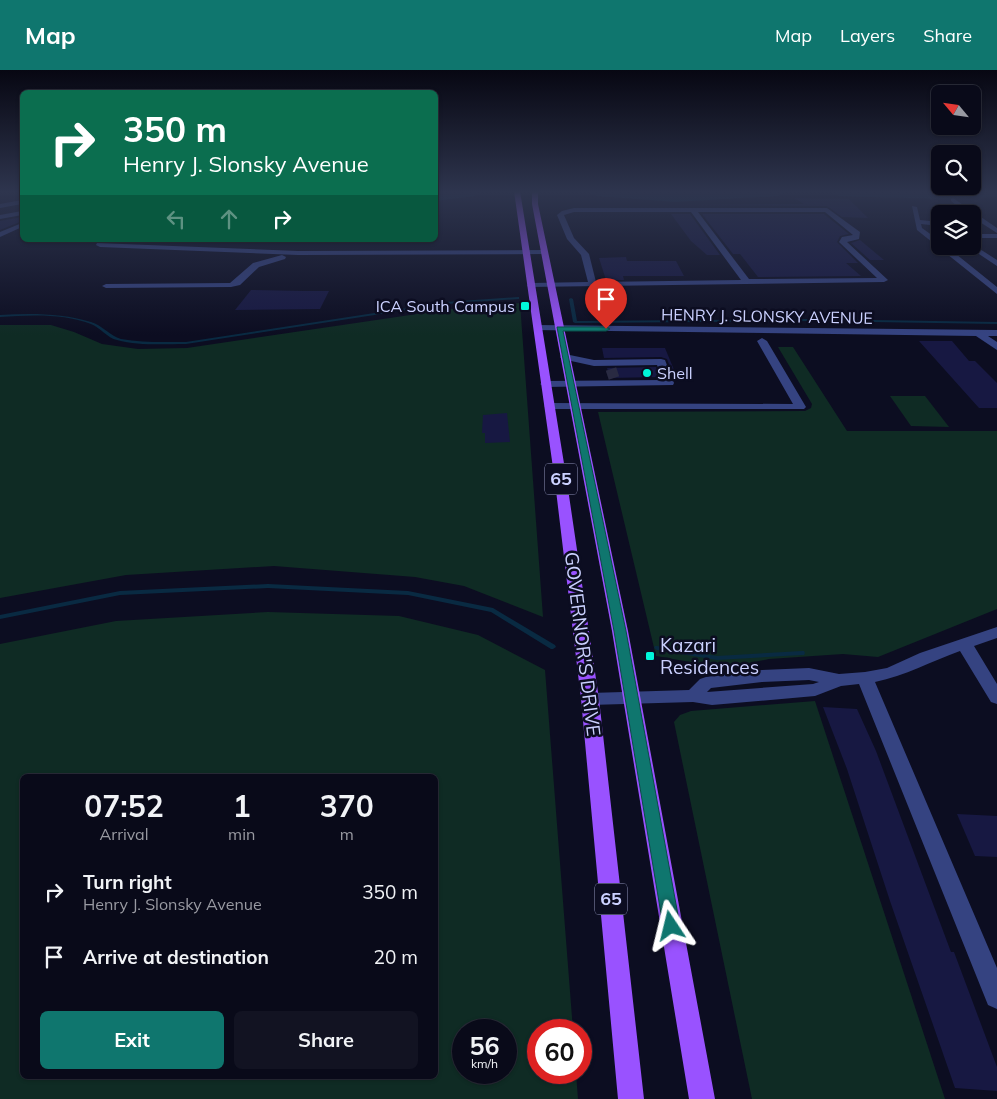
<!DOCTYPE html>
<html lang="en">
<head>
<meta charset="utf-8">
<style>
  :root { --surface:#090a19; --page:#121322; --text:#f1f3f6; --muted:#999aa2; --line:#292b38; --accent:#0f766e }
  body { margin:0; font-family:Mulish,sans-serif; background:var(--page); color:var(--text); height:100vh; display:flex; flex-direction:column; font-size:19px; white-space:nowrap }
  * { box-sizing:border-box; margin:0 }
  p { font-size:16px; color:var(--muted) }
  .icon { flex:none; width:28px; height:28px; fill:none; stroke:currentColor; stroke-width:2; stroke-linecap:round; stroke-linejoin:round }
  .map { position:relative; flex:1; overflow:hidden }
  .details { position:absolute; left:20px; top:704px; width:418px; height:305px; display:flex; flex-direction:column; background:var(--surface); border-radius:8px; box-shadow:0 1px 4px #0004,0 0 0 1px var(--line) }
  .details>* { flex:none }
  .banner { position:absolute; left:20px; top:20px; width:418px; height:152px; border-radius:8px; box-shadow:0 1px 4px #0004,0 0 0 1px var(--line); background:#0b6e4f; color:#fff; overflow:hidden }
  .needle { width:32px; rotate:299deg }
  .buttons { position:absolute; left:931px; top:15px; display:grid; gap:10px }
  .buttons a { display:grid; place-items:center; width:50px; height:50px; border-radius:8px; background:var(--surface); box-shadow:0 1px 4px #0004,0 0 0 1px var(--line); font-size:25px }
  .speed { position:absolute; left:452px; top:949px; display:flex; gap:10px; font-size:25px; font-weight:700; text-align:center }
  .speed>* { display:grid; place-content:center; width:65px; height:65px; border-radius:50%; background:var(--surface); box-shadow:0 1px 4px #0004,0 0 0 1px var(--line); line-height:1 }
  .speed small { font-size:12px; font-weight:400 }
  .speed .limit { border:8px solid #d22; background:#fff; color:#111 }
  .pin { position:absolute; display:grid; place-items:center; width:42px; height:42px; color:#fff; margin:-51px -21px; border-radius:50% 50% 50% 0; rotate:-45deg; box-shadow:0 0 5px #0007 }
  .pin .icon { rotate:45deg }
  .me { position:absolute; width:55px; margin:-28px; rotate:350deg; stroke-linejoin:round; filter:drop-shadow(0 0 4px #0008) }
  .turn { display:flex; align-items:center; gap:18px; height:105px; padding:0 20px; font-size:22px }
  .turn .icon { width:65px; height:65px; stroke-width:2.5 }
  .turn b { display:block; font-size:35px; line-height:42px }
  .lanes { display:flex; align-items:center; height:48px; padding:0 20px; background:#0003; justify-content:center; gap:25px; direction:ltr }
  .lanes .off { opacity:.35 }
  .eta { display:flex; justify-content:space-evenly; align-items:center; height:85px; text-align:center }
  .eta b { font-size:30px; font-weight:700; line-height:35px }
  .action { display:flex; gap:10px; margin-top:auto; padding:10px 20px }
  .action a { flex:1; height:58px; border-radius:8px; background:var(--accent); color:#fff; font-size:20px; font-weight:700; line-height:58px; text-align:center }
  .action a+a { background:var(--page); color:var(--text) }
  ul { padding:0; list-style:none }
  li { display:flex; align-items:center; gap:15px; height:65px; padding:0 20px }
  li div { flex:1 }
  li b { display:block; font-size:19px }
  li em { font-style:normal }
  header { display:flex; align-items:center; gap:30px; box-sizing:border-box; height:70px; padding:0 25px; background:var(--accent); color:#fff }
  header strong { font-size:24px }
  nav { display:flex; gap:28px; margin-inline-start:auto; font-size:18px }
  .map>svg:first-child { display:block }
</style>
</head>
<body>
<header>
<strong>Map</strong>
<nav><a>Map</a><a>Layers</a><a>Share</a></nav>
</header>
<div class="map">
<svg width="997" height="1029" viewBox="0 0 997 1029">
  <rect width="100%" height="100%" fill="#0c0d21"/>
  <!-- green -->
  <g fill="#0f2b24" fill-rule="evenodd">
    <polygon points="520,233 543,547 464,516 415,507 274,496 126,505 0,528 0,255 51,255 74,262 102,274 138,279 187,278 451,239"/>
    <polygon points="778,277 793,277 847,361 997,361 997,539 878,587 843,584 769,589 724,598 656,586 598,342 805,341 811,338 812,334"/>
    <polygon points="890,326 925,326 949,357 911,356"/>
    <path d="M268 542 399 546 478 565 545 600 573 960H539V1002L576 1003 578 1029H0V574L116 551ZM435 706V1006H22V706ZM464 960H506V1002H464Z"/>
    <polygon points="815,631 945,1029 752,1029 674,652 680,645 691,641"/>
  </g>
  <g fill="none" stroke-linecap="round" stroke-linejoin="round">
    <!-- stream -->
    <g fill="#092a42" fill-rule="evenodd">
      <path d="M518 227H519V229L446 234 186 274C164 274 139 276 117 270 107 268 101 258 91 254 63 243 29 245 0 247V245C30 243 62 243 91 252 102 255 110 266 121 269 142 273 165 272 186 272L446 232Z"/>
      <polygon points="571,228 573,229 577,251 811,249 997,252 997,254 811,251 575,253 573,252 569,229"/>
      <polygon points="268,514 408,521 493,538 555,575 556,577 553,579 551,579 491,542 408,525 268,518 120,525 0,549 0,545 120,521"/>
      <polygon points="655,576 657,576 717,586 802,581 804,581 805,583 804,585 802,585 717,590 657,580 654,578"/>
    </g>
    <!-- river -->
    <g fill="#092a42" fill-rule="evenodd">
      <polygon points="435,121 482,121 480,124 475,126 435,131"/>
      <polygon points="590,121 785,121 783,124 778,126 675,132 597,126 592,124"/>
      <polygon points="832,121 997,121 997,127 940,129 839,126 834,124"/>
    </g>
  </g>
  <!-- building -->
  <g fill="#171842">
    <polygon points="794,128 849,129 868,148 842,147 827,136 664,135 804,134"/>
    <polygon points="671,144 690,144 720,185 707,185 691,171"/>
    <polygon points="702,144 824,144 849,164 840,166 837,172 858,193 846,193 861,206 758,207 740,184 733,184"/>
    <polygon points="22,147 22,151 0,160 0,151"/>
    <polygon points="860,170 884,190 870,190 851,173"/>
    <polygon points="626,187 627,191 676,191 684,206 623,206 624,210 606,210 599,188"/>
    <polygon points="611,218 619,241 597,241 590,219"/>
    <polygon points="251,220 304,221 329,221 320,239 235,240"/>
    <polygon points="919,271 952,271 969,291 975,291 997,313 997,338 979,338"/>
    <polygon points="602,278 665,278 677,307 667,302 662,304 661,307 610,308 607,298 656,297 659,302 663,303 670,297 667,289 661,287 604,288"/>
    <polygon points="507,343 510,372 485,373 485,363 482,363 483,345"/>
    <polygon points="823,637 857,639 876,681 951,882 954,882 997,997 997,1021 955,1018 890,831 847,699"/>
    <polygon points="957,744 997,746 997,787 975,786"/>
  </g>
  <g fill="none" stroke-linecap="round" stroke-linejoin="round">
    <!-- minor-tunnel -->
    <polyline stroke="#292a42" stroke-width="11" stroke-dasharray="11 5.5" stroke-linecap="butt" points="611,299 614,308"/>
    <!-- minor -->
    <g fill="#354381" fill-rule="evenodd">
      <polygon points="953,128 997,158 997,163 972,147 972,144 968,144 951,131 951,129"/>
      <polygon points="22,130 22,134 0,138 0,134"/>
      <polygon points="912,136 917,137 920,150 940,152 940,156 921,154 922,158 940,171 940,176 946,176 997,217 997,224 917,160"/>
      <path d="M574 138H827L860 162 859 169 847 172 888 210 884 212 528 217 527 215 531 213 588 212 581 185 567 169 557 145 562 141ZM574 142H691L741 210 596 212 589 184 574 168 564 145ZM698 142H825L853 165 842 167 839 172 877 208 749 209Z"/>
      <polygon points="22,141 22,145 0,149 0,145"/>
      <polygon points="22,153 22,157 0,167 0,162"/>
      <rect x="972" y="164" width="25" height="4"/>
      <polygon points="97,173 298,181 544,180 548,182 544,184 298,185 100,177 96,175"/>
      <polygon points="972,174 997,190 997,196 967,176 972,176"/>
      <polygon points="282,185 286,187 285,189 259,197 240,215 231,217 106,218 102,216 106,214 230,213 253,193"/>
      <polygon points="537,255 997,260 997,266 988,266 997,272 997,280 976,266 534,260 534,256"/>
      <polygon points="762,268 767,271 806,337 804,339 549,339 544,336 549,333 793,334 757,271"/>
      <polygon points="565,284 594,290 661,289 665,290 668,298 663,301 659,300 657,295 594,296 562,289 560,287"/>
      <polygon points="667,304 672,307 674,313 673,315 545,317 540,314 545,311 663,310 663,305"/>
      <path d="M997 557V568L974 576 997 614V634L991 632 960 581C932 591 905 606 875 612L997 898V939L988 935 859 614 841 616 815 626 712 635 693 632 590 635 584 633 581 629 584 625 590 623 689 620 700 609 706 607 762 600 809 598 839 604 865 602 887 598 920 583ZM809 610 819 612 813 614 707 622 711 618 762 612Z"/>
    </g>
    <!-- major -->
    <g fill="#9952ff" fill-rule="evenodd">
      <polygon points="514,121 520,121 567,412 599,629 644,1029 618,1029 581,629 555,412"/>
      <polygon points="532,121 538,121 538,134 628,561 715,1029 689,1029 612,561 532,134"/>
    </g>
  </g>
  <!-- sky -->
  <linearGradient id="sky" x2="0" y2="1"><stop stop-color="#070712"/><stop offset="0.46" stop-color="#2e354e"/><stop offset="1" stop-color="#2e354e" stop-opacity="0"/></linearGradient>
  <rect width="997" height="265" fill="url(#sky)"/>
  <!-- route -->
  <polygon fill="#0f766e" stroke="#0a4d48" points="557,257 606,257 610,259 606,261 563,261 626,561 680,856 677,862 671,864 665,862 663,856 614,561"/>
  <!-- markers -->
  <g fill="#00f6da" stroke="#0c0d21" stroke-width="2">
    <rect x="520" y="231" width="10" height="10" rx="2.5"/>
    <circle cx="647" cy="303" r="5"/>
    <rect x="645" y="581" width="10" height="10" rx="2.5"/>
  </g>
  <g text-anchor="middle" stroke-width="5" stroke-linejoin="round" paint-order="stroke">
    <!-- far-poi labels -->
    <g font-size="16" fill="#cbd1ff" stroke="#0c0d21" text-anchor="end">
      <text x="515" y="242">ICA South Campus</text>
      <text x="657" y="309" text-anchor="start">Shell</text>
    </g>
    <!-- far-street labels -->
    <g font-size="16" fill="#cbd1ff" stroke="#0c0d21">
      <text transform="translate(767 246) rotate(1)" y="6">HENRY J. SLONSKY AVENUE</text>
    </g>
    <!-- shield labels -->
    <g fill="#0c0d21" stroke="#9296bc" stroke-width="1">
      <rect x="545" y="393.5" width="32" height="31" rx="4"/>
      <rect x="595" y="813.5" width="32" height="31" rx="4"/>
    </g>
    <g font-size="18" font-weight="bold" fill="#cbd1ff">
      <text x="561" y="415">65</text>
      <text x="611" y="835">65</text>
    </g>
    <!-- street labels -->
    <g font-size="19" fill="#cbd1ff" stroke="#0c0d21">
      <text transform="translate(583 574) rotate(83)" y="7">GOVERNOR'S DRIVE</text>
    </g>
    <!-- poi labels -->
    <g font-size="19" fill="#cbd1ff" stroke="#0c0d21" text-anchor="start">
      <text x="660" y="582">Kazari<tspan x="660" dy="22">Residences</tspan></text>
    </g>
  </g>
</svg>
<div class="buttons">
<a><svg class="needle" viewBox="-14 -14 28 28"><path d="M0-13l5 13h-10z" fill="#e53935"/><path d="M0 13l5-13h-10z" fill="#999aa2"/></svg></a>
<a><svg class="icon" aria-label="search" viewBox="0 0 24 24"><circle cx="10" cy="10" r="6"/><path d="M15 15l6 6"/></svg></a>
<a><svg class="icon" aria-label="layers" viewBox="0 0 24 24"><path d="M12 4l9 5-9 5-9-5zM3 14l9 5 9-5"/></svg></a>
</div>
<div class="speed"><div>56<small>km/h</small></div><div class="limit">60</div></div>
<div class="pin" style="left:606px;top:259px;background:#d93025"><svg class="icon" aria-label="arrive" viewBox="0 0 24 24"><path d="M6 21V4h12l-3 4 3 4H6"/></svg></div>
<svg class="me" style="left:671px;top:856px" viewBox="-20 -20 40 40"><path d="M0-17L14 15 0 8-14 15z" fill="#0f766e" stroke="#fff" stroke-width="4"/></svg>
<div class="banner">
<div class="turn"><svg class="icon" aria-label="right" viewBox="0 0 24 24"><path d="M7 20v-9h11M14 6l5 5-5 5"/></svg><div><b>350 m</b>Henry J. Slonsky Avenue</div></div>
<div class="lanes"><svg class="icon off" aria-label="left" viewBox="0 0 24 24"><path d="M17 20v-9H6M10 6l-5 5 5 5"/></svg><svg class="icon off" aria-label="ahead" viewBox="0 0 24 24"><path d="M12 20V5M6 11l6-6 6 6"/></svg><svg class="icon" aria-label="right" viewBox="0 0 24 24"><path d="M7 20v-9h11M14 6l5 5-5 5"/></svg></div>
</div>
<section class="details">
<div class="eta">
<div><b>07:52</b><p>Arrival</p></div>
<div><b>1</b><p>min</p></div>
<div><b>370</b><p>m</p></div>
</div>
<ul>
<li><svg class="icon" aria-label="right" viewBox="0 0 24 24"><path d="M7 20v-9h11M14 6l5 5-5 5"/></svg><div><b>Turn right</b><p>Henry J. Slonsky Avenue</p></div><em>350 m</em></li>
<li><svg class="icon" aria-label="arrive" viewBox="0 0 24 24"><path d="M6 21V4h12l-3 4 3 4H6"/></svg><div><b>Arrive at destination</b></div><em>20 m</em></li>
</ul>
<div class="action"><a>Exit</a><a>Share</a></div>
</section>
</div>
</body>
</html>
